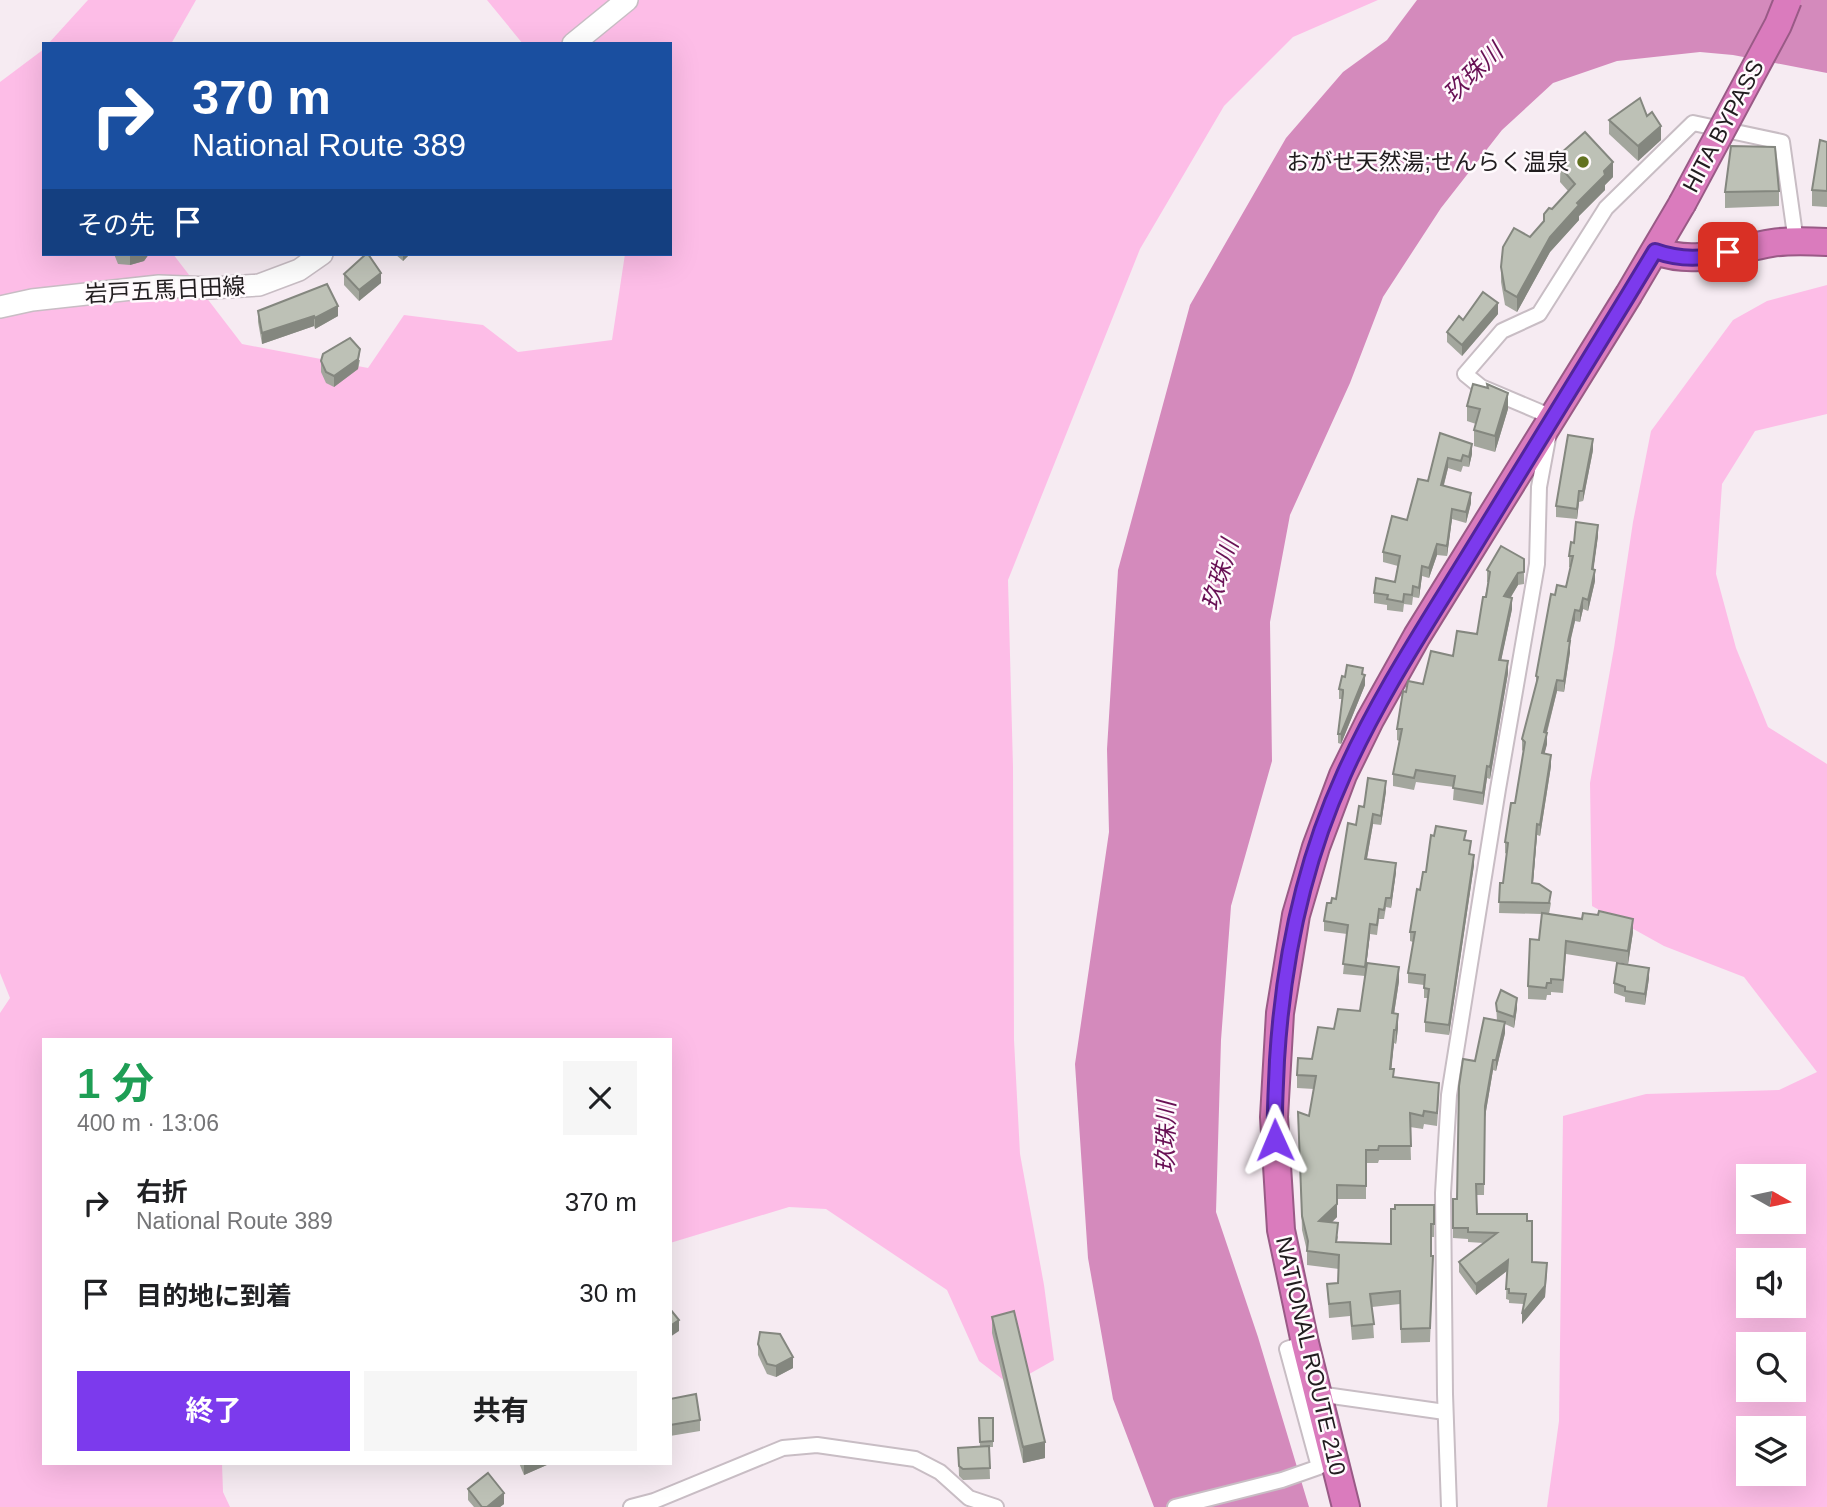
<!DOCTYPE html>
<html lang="ja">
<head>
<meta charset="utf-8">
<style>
  :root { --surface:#fff; --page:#f6f6f6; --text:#202124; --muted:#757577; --accent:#7c3aed }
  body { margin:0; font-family:Helvetica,"Noto Sans JP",sans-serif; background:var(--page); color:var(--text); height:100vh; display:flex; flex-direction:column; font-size:26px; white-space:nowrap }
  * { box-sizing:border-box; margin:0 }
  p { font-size:23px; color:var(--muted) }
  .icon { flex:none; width:38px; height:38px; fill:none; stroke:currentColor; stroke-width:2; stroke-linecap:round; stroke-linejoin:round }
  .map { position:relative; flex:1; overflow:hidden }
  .panel { position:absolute; left:42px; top:1038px; width:630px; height:427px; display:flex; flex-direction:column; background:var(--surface); border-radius:0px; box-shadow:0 7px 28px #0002 }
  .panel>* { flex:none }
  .guide { position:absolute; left:42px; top:42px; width:630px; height:214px; border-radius:0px; box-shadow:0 7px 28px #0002; background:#1a4fa0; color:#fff; overflow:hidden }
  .needle { width:46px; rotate:99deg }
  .controls { position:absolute; left:1736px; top:1164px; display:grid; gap:14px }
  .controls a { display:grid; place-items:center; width:70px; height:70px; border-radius:0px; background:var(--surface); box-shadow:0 7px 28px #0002; font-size:35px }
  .pin { position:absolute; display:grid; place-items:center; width:60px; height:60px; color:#fff; margin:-30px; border-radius:14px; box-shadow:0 4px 10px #0006 }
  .me { position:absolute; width:77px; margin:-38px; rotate:359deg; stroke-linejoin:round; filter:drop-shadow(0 0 5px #0008) }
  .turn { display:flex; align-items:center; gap:24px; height:147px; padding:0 35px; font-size:32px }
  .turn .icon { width:91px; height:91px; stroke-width:2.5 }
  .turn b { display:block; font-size:49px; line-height:60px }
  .then { display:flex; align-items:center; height:66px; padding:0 35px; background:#0003; gap:14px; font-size:26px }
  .round { display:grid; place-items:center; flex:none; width:74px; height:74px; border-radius:0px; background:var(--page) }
  .overview { display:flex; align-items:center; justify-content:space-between; height:119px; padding:0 35px }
  h1 { font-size:42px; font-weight:700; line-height:52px; color:#1e9e55 }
  .button { display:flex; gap:14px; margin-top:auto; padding:14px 35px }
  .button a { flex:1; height:80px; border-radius:0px; background:var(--accent); color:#fff; font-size:28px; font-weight:700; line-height:80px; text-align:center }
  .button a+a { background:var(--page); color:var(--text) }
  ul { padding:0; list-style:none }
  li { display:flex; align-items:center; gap:21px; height:91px; padding:0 35px }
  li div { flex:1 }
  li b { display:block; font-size:26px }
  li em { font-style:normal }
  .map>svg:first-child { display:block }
</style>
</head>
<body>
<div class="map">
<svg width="1827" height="1507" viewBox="0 0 1827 1507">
  <rect width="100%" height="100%" fill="#f6ebf2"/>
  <!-- green -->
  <g fill="#fdbde7" fill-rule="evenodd">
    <polygon points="88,0 196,0 171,44 48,44"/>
    <polygon points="487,0 1378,0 1293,37 1224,106 1140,249 1008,580 1013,767 1014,1040 1020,1154 1044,1285 1054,1360 1010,1385 979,1361 947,1290 826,1209 789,1207 670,1243 670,1040 44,1040 44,1463 222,1463 223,1492 230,1507 0,1507 0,1013 10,998 0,973 0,82 44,49 44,254 173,254 242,344 368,368 404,315 483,325 518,352 612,340 625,254 670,254 670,44 523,44"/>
    <path d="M1827 285V414L1755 431 1722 484 1716 574 1736 648 1768 727 1827 764V1507H1547L1559 1421 1563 1116 1646 1094 1779 1090 1817 1072 1744 977 1664 946 1592 906 1590 783 1614 648 1633 522 1651 431 1733 320 1767 301ZM1748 1176H1794V1222H1748ZM1748 1260H1794V1306H1748ZM1748 1344H1794V1390H1748ZM1748 1428H1794V1474H1748Z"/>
  </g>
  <!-- water -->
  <polygon fill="#d48abc" points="1417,0 1827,0 1827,73 1733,55 1700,52 1617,61 1553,83 1502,130 1441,208 1383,297 1350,383 1290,515 1270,622 1272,761 1231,906 1221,1040 1216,1212 1258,1337 1309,1507 1154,1507 1113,1399 1088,1258 1075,1064 1109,832 1107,749 1118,570 1190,305 1286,138 1343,72 1387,40"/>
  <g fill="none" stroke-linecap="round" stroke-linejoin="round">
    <!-- street casing -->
    <g stroke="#c8bdc4" stroke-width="18">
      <g id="street">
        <polyline points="1318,1394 1445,1412"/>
        <polyline points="631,1507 654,1501 783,1448 817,1445 915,1459 940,1472 969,1498 996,1507"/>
        <polyline points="1175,1507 1282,1480 1319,1467 1287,1349 1305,1343"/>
        <polyline points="1449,1507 1445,1394 1443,1193 1449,1095 1498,789 1537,564 1539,487 1552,417 1481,387 1465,374 1502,331 1539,314 1606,208 1693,123 1782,142 1796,242"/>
      </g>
    </g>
    <!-- secondary casing -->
    <g stroke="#c8bdc4" stroke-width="24">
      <g id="secondary">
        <polyline points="573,44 627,0"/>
        <polyline points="0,307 32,300 159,286 211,288 259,285 299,270 322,254"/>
      </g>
    </g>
    <!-- highway casing -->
    <g stroke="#995a86" stroke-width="30">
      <g id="highway">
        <path d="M1655 251C1698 266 1730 250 1772 243 1790 240 1809 241 1827 242"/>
        <polyline points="1346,1507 1305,1343 1281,1230 1274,1117 1280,1013 1296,915 1316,847 1343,775 1370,720 1417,636 1629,294 1682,204"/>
      </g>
    </g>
    <!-- street -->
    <use href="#street" stroke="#fff" stroke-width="14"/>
    <!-- secondary -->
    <use href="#secondary" stroke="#fff" stroke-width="21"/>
    <!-- highway -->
    <use href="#highway" stroke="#da7bbd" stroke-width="26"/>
    <!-- highway-bridge casing -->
    <g stroke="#995a86" stroke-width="30" stroke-linecap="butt">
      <polyline id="highway-bridge" points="1682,204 1778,25 1788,0"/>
    </g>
    <!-- highway-bridge -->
    <use href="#highway-bridge" stroke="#da7bbd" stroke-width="26"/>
  </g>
  <!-- wall -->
  <g fill="#a3a69d">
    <polygon points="1647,116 1661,140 1638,161 1609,134 1609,120"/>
    <polygon points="1827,142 1827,207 1812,206 1812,190"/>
    <polygon points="1561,153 1613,177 1605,185 1605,190 1579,216 1579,220 1550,252 1517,312 1505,305 1501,282 1501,267 1544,221 1552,209 1568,191 1560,182"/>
    <polygon points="1779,191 1779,206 1725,208 1725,192"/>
    <polygon points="114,254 149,254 144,261 130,265 118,264"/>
    <polygon points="395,254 410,254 403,261"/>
    <polygon points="344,274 381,283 359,301 344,285"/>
    <polygon points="258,311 338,316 315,329 314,326 262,344 258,322"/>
    <polygon points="1498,314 1462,356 1447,342 1447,332 1463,320"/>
    <polygon points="360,360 358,369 334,387 326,383 321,372 321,361"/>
    <polygon points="1487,384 1508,409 1495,452 1474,446 1474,430 1476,424 1467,421 1467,406 1487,387"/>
    <polygon points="1440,433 1472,454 1469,467 1463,466 1461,472 1448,468 1444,485 1471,503 1466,523 1452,519 1447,556 1437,555 1429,578 1422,576 1419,598 1413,597 1412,605 1404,604 1403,612 1387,610 1387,605 1374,603 1374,593 1395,582 1398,566 1383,562 1383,552 1407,520 1428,481"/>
    <polygon points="1593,450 1583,501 1579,502 1577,519 1556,517 1556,506"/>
    <polygon points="1598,536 1593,570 1595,581 1588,611 1583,609 1580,622 1575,621 1570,641 1570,652 1564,692 1557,691 1547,733 1547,744 1544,754 1551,766 1540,836 1537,835 1533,883 1551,903 1549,914 1633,932 1628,964 1566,954 1563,993 1551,992 1551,995 1547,995 1546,1000 1528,999 1528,986 1539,940 1542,914 1499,913 1500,883 1503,883 1507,854 1505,853 1505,842 1515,803 1524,752 1522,750 1522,739 1536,686 1536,676 1555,595 1566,587 1571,567 1569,567 1569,556 1574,543"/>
    <polygon points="1524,559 1524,584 1518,585 1511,597 1512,609 1501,660 1508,673 1490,779 1487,778 1483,805 1453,800 1454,787 1416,782 1414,790 1393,786 1393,774 1399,741 1397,740 1397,729 1406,692 1423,684 1477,634 1488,582 1487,582 1487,570"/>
    <polygon points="1363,675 1365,685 1341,744 1338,743 1338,734 1342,699 1339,699 1339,689 1345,677"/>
    <polygon points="1386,791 1381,825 1373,824 1367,859 1396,872 1391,908 1386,907 1384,919 1379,919 1377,935 1370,934 1365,976 1343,974 1347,934 1324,931 1324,921 1331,903 1336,899 1356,825 1364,807"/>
    <polygon points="1466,841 1474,865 1449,1035 1425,1032 1425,1022 1428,998 1424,998 1424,985 1408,983 1408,973 1413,942 1410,941 1410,932 1420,890"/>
    <polygon points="1649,978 1645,1005 1625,1002 1625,997 1614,993 1614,983"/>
    <polygon points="1399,981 1394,1014 1398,1028 1396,1044 1394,1043 1391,1069 1394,1077 1439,1096 1437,1126 1424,1124 1423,1129 1410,1127 1411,1160 1379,1160 1378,1163 1366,1163 1366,1199 1337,1199 1337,1217 1331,1223 1338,1237 1337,1242 1391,1244 1434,1205 1434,1237 1431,1237 1431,1256 1433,1269 1430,1342 1401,1343 1400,1304 1372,1307 1374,1338 1352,1340 1350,1316 1329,1318 1327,1284 1338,1283 1339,1269 1307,1265 1307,1251 1302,1230 1298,1112 1309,1116 1314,1089 1297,1088 1297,1075 1312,1059 1334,1029"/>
    <polygon points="1496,1003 1517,1008 1514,1028 1505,1024 1505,1033 1496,1071 1493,1070 1485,1117 1484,1195 1476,1195 1477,1214 1527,1221 1532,1262 1547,1273 1545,1297 1522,1324 1523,1304 1509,1303 1509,1300 1506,1299 1507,1271 1476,1295 1459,1272 1459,1262 1484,1243 1468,1242 1468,1239 1453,1238 1453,1199 1457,1199 1475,1061 1497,1021"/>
    <polygon points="992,1317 1045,1458 1023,1463 992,1333"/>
    <polygon points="758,1344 793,1368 776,1377 767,1374 758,1355"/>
    <polygon points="670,1399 700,1420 700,1431 670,1436"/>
    <polygon points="979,1418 993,1418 993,1447 989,1447 990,1479 963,1480 959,1476 958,1448 980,1447"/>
    <polygon points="519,1463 549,1463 549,1464 524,1475"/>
    <polygon points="468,1489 504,1504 500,1507 474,1507 468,1500"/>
  </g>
  <!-- shaded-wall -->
  <g fill="#84877f">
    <polygon points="1661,126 1661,140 1638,161 1638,146"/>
    <polygon points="1613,162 1613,177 1605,185 1605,190 1579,216 1579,220 1550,252 1517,312 1517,297 1550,237 1604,171"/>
    <polygon points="133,254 149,254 144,261 130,265 130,255"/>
    <polygon points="403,254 410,254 403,261"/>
    <polygon points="381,273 381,283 359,301 359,290"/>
    <polygon points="1498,303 1498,314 1462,356 1462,345"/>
    <polygon points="338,306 338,316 315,329 315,318"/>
    <polygon points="314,316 314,326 262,344 262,333"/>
    <polygon points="360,349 358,369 334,387 334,376"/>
    <polygon points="1508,393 1508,409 1495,452 1495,436"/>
    <polygon points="1593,439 1593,450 1583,501 1583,491"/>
    <polygon points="1472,444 1472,454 1469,467 1469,457"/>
    <polygon points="1448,458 1448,468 1441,495 1441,485"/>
    <polygon points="1579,491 1579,502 1577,519 1577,509"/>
    <polygon points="1471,493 1471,503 1466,523 1466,512"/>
    <polygon points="1452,509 1452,519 1447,556 1447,546"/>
    <polygon points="1598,525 1598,536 1592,581 1592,569"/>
    <polygon points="1437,544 1437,555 1429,578 1429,568"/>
    <polygon points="1422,566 1422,576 1419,598 1419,588"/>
    <polygon points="1595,570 1595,581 1588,611 1588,600"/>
    <polygon points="1518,573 1518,585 1504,608 1504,596"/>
    <polygon points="1512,598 1512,609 1499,671 1499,660"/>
    <polygon points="1583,598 1583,609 1580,622 1580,611"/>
    <polygon points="1575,610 1575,621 1568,652 1568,641"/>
    <polygon points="1570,641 1570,652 1564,692 1564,681"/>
    <polygon points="1508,661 1508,673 1490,779 1490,767"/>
    <polygon points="1365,675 1365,685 1341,744 1341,734"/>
    <polygon points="1557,680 1557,691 1544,743 1547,733 1547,744 1542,764 1542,753 1544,732"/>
    <polygon points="1551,755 1551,766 1540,836 1540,825"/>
    <polygon points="1487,766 1487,778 1483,805 1483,793"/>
    <polygon points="1386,781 1386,791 1381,825 1381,816"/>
    <polygon points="1373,814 1373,824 1365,869 1365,859"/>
    <polygon points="1537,824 1537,835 1532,894 1532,883"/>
    <polygon points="1474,855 1474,865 1449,1035 1449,1025"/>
    <polygon points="1396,863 1396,872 1391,908 1391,898"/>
    <polygon points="1633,919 1633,932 1628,964 1628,951"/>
    <polygon points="1370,924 1370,934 1365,976 1365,967"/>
    <polygon points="1399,967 1399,981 1392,1027 1392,1013"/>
    <polygon points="1649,968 1649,978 1645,1005 1645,994"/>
    <polygon points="1517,998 1517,1008 1514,1028 1514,1017"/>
    <polygon points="1398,1014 1398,1028 1396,1044 1396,1030"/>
    <polygon points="1505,1022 1505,1033 1496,1071 1496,1060"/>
    <polygon points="1394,1030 1394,1043 1390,1083 1390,1069"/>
    <polygon points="1493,1060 1493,1070 1485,1117 1484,1195 1485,1106"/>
    <polygon points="1337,1204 1337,1217 1319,1235 1319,1221"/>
    <polygon points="1508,1260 1508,1270 1476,1295 1476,1284"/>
    <polygon points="1547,1263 1545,1297 1522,1324 1522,1314"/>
    <polygon points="679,1320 679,1331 670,1337 670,1326"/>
    <polygon points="793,1357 793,1368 776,1377 776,1366"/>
    <polygon points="1045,1442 1045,1458 1023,1463 1023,1447"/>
    <polygon points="527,1463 549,1463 549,1464 524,1475 524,1464"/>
    <polygon points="504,1493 504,1504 500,1507 487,1507"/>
  </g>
  <!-- building -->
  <g fill="#bdc1b6" stroke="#84877f" stroke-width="2">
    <polygon points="1640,98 1647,116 1652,112 1661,126 1638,146 1609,120"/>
    <polygon points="1585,132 1613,162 1604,171 1605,175 1577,203 1579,205 1550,237 1517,297 1505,290 1501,267 1503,247 1514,228 1530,237 1544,221 1544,214 1549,208 1552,209 1575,184 1560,167 1568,161 1561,153"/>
    <polygon points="1820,140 1827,142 1827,191 1812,190"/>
    <polygon points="1731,146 1775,147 1779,191 1725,192"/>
    <polygon points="366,254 368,254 381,273 359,290 344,274"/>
    <polygon points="327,284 338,306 315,318 314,316 262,333 258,311"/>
    <polygon points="1483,292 1498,303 1462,345 1447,332 1459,316 1463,320"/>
    <polygon points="350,338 360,349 358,359 334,376 326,372 321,361 323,354"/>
    <polygon points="1473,384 1488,388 1487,384 1508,393 1495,436 1474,430 1480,409 1467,406"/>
    <polygon points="1440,433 1472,444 1469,457 1463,455 1461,461 1448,458 1441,485 1471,493 1466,512 1452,509 1447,546 1437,544 1429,568 1422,566 1419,588 1413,586 1412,595 1404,594 1403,602 1387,599 1388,595 1374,593 1376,578 1395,582 1400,556 1383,552 1392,516 1407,520 1418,479 1428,481"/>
    <polygon points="1568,435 1593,439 1583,491 1579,491 1577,509 1556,506"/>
    <polygon points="1576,522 1598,525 1592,569 1595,570 1588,600 1583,598 1580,611 1575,610 1568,641 1570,641 1564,681 1557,680 1544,732 1547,733 1542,753 1551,755 1540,825 1537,824 1532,883 1539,884 1551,892 1549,903 1499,902 1500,883 1503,883 1508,843 1505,842 1511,803 1515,803 1525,742 1522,739 1538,677 1536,676 1551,594 1555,595 1557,585 1566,587 1573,556 1569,556 1571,542 1574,543"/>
    <polygon points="1501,546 1524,559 1524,572 1518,573 1504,596 1512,598 1499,660 1508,661 1490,767 1487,766 1483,793 1453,788 1455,776 1416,770 1414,778 1393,774 1402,729 1397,729 1403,691 1406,692 1408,681 1423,684 1431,651 1453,656 1457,631 1477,634 1483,597 1486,597 1490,572 1487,570"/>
    <polygon points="1347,665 1363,668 1362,674 1365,675 1341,734 1338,734 1343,693 1343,690 1339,689 1342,676 1345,677"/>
    <polygon points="1368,778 1386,781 1381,816 1373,814 1365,859 1396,863 1391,898 1386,898 1384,910 1379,909 1377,925 1370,924 1365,967 1343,964 1348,925 1324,921 1327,903 1331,903 1332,898 1336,899 1348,823 1356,825 1359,806 1364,807"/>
    <polygon points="1436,826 1466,831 1464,840 1471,841 1469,854 1474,855 1449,1025 1425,1022 1429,989 1424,988 1425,975 1408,973 1415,932 1410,932 1417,889 1420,890 1423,872 1426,872 1431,835 1434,836"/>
    <polygon points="1599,911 1633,919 1628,951 1566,941 1563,980 1551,979 1551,983 1547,983 1546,988 1528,986 1530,939 1539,940 1542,913 1582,919 1583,913 1598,915"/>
    <polygon points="1367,963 1399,967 1392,1013 1398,1014 1396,1030 1394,1030 1390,1069 1394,1069 1393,1077 1439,1083 1437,1113 1424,1111 1423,1116 1410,1113 1411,1146 1379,1146 1378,1150 1366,1150 1366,1186 1337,1185 1337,1204 1319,1221 1338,1223 1336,1242 1391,1244 1391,1209 1395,1209 1395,1205 1434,1205 1434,1224 1431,1224 1431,1256 1433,1256 1430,1328 1401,1329 1400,1291 1370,1294 1374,1324 1352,1326 1350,1302 1329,1304 1327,1284 1338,1283 1339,1255 1307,1251 1308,1241 1302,1216 1298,1112 1309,1116 1316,1076 1297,1075 1298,1058 1312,1059 1318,1027 1334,1029 1338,1009 1360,1011"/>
    <polygon points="1617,963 1649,968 1645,994 1625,991 1625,987 1614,983"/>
    <polygon points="1501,990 1517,998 1514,1017 1497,1011 1496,1003"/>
    <polygon points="1484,1018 1505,1022 1496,1060 1493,1060 1485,1106 1484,1184 1476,1184 1477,1214 1527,1214 1527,1221 1532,1221 1532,1262 1547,1263 1545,1286 1522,1314 1526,1294 1509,1293 1509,1289 1506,1289 1508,1260 1476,1284 1459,1262 1497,1233 1468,1232 1468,1228 1453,1228 1453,1199 1457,1199 1459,1086 1463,1059 1475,1061"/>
    <polygon points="670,1309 679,1320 670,1326"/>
    <polygon points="1014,1311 1045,1442 1023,1447 992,1317"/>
    <polygon points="760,1332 780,1334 793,1357 776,1366 767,1364 758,1344"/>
    <polygon points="696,1394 700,1420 670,1425 670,1399"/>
    <polygon points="979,1418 993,1418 993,1441 980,1442"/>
    <polygon points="989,1446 990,1468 963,1469 959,1466 958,1448"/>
    <polygon points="488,1473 504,1493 487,1507 482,1507 468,1489"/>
  </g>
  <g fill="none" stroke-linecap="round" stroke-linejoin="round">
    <!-- route casing -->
    <g stroke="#51269a" stroke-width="18">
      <path id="route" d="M1275 1140C1274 1113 1276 1087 1277 1060 1283 962 1303 864 1344 774 1378 698 1424 628 1467 558 1529 456 1593 354 1655 251 1680 260 1703 260 1728 252"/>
    </g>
    <!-- route -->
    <use href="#route" stroke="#7c3aed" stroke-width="12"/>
  </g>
  <!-- markers -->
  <circle fill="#627220" stroke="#fffafd" stroke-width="2.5" cx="1583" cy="162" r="7"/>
  <g text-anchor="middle" stroke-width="5" stroke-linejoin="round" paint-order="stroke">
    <!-- street labels -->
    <g font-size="23" fill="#211d1f" stroke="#fffafd">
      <text transform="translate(1723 126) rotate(-62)" y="8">HITA BYPASS</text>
      <text transform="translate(165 290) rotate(-3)" y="8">岩戸五馬日田線</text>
      <text transform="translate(1311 1356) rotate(77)" y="8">NATIONAL ROUTE 210</text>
    </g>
    <!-- poi labels -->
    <g font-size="23" fill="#211d1f" stroke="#fffafd" text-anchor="end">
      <text x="1569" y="170">おがせ天然湯;せんらく温泉</text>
    </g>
    <!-- water labels -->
    <g font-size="24" font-style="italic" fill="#681054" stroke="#fffafd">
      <text transform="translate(1473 73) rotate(-44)" y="8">玖珠川</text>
      <text transform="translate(1220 575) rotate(-73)" y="8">玖珠川</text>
      <text transform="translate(1166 1137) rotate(-89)" y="8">玖珠川</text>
    </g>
  </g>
</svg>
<div class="controls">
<a><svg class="needle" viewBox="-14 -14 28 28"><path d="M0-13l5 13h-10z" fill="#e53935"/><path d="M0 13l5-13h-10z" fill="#757577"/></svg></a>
<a><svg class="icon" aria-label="sound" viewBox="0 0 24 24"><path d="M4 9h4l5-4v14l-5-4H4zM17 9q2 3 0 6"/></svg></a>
<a><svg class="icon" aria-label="search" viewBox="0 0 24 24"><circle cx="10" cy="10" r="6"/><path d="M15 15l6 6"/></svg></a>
<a><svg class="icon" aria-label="layers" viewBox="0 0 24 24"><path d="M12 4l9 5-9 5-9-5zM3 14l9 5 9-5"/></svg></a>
</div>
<div class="pin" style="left:1728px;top:252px;background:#d93025"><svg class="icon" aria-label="arrive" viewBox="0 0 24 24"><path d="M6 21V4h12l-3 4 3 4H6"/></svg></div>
<svg class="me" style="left:1275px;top:1140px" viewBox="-20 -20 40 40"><path d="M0-17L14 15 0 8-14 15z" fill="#7c3aed" stroke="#fff" stroke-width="4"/></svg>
<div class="guide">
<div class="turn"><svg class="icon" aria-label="right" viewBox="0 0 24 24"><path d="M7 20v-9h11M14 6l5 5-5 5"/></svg><div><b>370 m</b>National Route 389</div></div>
<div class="then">その先<svg class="icon" aria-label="arrive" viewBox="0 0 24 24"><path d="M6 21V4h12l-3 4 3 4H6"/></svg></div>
</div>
<section class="panel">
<div class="overview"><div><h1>1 分</h1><p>400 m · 13:06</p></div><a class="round"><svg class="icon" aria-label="close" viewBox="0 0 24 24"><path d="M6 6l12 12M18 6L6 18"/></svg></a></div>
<ul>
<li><svg class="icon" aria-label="right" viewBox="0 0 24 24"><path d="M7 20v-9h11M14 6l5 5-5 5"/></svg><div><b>右折</b><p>National Route 389</p></div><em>370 m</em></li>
<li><svg class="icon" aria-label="arrive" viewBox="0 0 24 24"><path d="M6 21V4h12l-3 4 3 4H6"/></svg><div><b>目的地に到着</b></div><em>30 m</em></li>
</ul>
<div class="button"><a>終了</a><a>共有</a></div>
</section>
</div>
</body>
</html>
